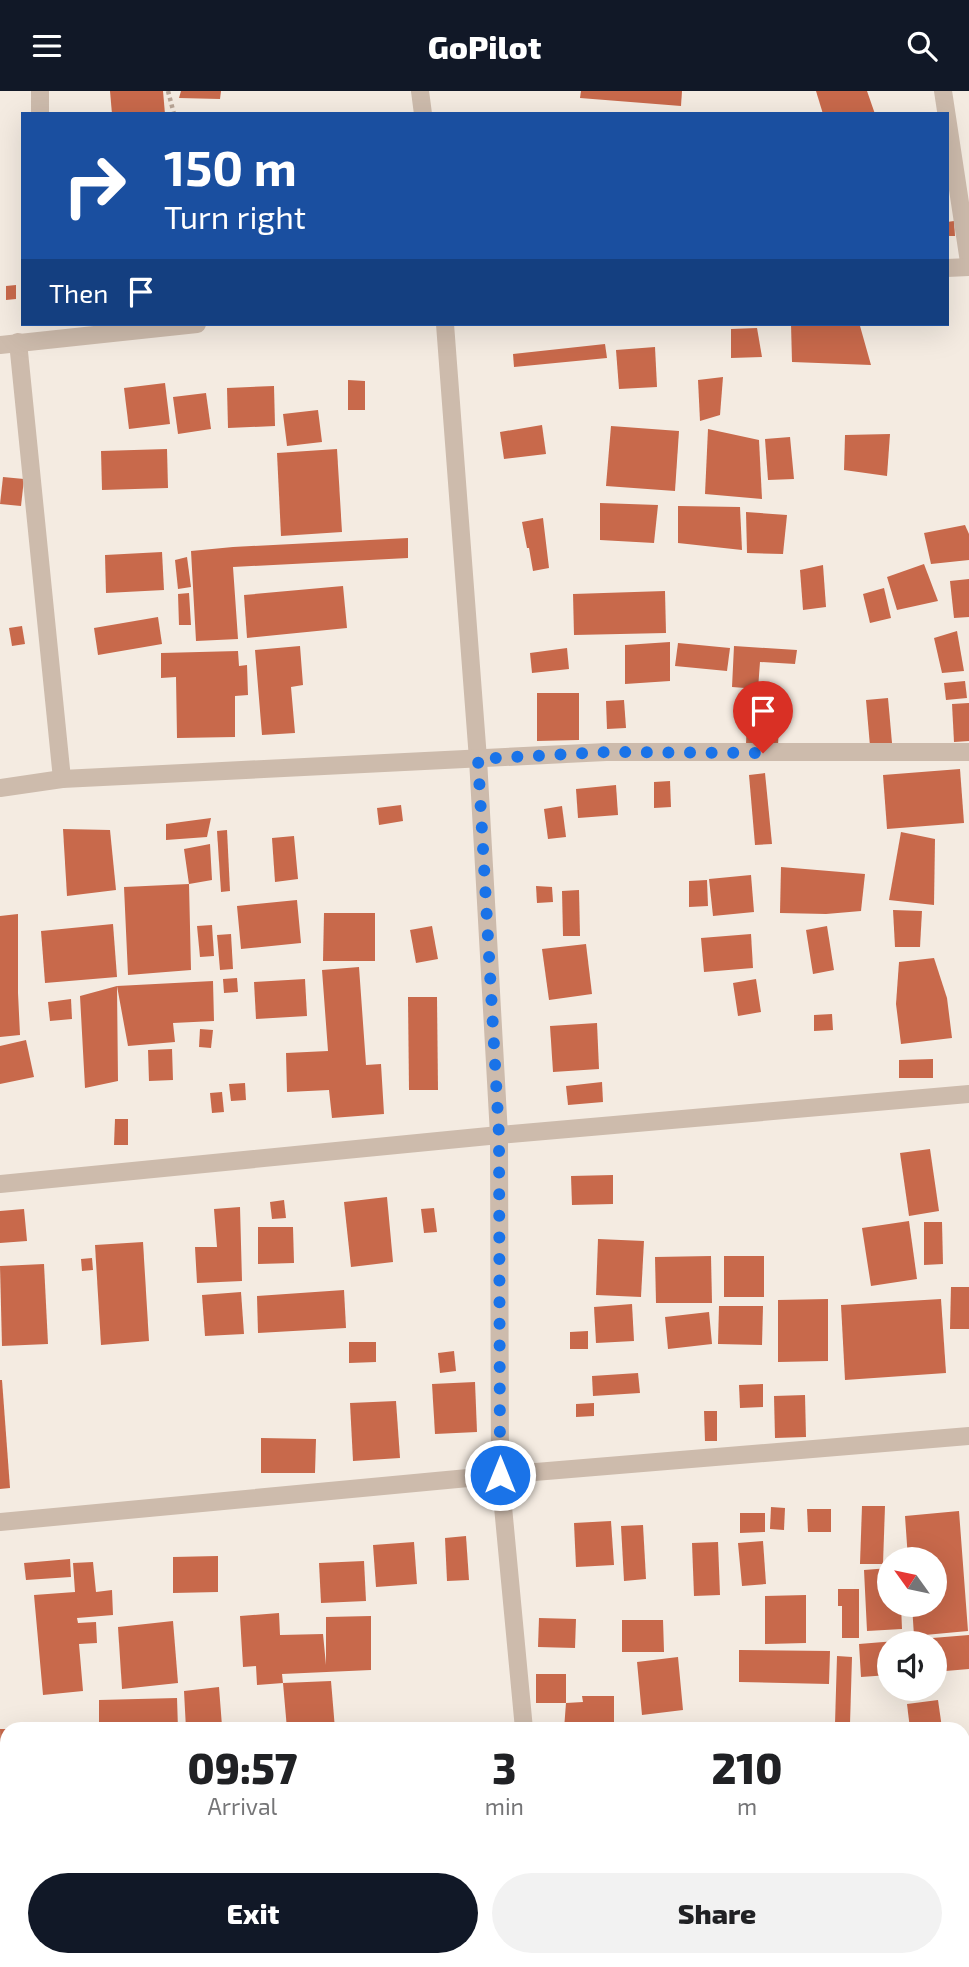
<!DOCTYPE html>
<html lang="en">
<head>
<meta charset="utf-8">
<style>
  :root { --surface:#fff; --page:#f2f2f2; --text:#202124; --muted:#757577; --accent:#111827 }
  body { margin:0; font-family:"Exo 2",sans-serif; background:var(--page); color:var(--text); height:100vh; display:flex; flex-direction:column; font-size:26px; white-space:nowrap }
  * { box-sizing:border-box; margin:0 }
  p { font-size:23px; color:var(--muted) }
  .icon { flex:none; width:38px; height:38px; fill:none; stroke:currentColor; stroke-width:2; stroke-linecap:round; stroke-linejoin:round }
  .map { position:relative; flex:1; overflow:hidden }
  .drawer { position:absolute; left:0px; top:1631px; width:970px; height:245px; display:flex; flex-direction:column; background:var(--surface); border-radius:21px 21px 0 0; box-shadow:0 7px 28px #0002 }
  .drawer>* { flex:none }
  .top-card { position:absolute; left:21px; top:21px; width:928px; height:214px; border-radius:0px; box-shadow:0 7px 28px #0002; background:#1a4fa0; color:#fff; overflow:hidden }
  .needle { width:46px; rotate:303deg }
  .buttons { position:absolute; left:877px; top:1456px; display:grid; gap:14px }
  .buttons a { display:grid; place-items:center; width:70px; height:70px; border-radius:50%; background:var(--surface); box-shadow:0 7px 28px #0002; font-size:35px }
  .pin { position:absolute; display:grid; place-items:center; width:60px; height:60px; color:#fff; margin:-72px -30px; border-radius:50% 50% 50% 0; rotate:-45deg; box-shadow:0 0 7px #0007 }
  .pin .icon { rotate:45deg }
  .me { position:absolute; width:77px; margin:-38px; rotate:0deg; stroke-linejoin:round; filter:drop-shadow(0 0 5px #0008) }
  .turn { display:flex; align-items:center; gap:24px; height:147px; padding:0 28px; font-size:32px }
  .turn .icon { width:91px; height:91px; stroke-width:2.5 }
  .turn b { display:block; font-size:49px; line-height:60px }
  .then { display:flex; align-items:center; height:66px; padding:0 28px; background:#0003; gap:14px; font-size:26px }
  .eta { display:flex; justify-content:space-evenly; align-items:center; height:119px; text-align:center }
  .eta b { font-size:42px; font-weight:800; line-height:49px }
  .primary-button { display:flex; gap:14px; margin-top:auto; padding:14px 28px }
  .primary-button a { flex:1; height:80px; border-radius:42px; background:var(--accent); color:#fff; font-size:28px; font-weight:800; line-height:80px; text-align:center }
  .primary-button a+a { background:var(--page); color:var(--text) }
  header { display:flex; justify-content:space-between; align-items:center; height:91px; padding:0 28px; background:var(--accent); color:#fff; font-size:32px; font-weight:800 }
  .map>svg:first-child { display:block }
</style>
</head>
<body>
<header><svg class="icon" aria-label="menu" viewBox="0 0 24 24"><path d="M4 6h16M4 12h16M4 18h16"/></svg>GoPilot<svg class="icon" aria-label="search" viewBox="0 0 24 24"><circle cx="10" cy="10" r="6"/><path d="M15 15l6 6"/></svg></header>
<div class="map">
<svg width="969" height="1876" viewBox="0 0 969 1876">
  <rect width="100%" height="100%" fill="#f4ebe1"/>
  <!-- building -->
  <g fill="#c8694b">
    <polygon points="110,0 163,0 165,23 112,23"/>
    <polygon points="181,0 221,0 220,8 179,7"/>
    <polygon points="581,0 682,0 681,15 580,7"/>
    <polygon points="816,0 867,0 875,23 823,23"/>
    <polygon points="954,130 955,145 947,145 947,131"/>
    <polygon points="16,194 16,208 6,209 6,195"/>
    <polygon points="791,233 860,235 871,274 792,271"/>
    <polygon points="757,237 762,266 731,267 731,238"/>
    <polygon points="605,253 607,267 514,276 513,263"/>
    <polygon points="655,256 657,296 619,298 616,259"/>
    <polygon points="723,286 720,324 700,330 698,289"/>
    <polygon points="348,289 365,290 365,319 348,319"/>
    <polygon points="165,292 170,333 129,338 124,297"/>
    <polygon points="274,295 275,335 228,337 227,297"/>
    <polygon points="206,302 211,338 178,343 173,306"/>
    <polygon points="318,319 322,351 287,355 283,323"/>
    <polygon points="542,334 546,363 504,368 500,341"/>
    <polygon points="611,335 679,340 675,400 606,395"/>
    <polygon points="708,338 759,349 762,408 705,403"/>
    <polygon points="890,343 887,385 844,379 845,344"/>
    <polygon points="790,346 794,388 768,389 765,348"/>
    <polygon points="167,358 168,397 102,399 101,360"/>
    <polygon points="337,358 342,441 281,445 277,362"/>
    <polygon points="3,386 24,388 21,415 0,413"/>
    <polygon points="600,412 658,414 654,452 600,449"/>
    <polygon points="678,415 740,416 742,459 678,452"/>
    <polygon points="746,421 787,424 783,463 747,462"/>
    <polygon points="543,427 549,477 533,480 529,457 527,457 522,431"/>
    <polygon points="965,434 969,443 969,469 931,473 924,442"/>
    <polygon points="408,447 408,467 233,476 238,548 196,550 191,460 233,456"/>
    <polygon points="162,461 164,499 106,502 105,464"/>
    <polygon points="187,466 191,496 178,498 175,469"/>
    <polygon points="924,473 938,510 897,519 887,486"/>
    <polygon points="823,474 826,516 803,519 800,479"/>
    <polygon points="969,488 969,526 954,527 950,490"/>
    <polygon points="343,495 347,537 247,547 244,504"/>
    <polygon points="884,497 891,527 870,532 863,503"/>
    <polygon points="665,500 666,542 574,544 573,503"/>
    <polygon points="189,502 191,534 179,534 178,503"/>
    <polygon points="158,526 162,553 98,564 94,537"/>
    <polygon points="22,535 25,553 12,555 9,537"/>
    <polygon points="957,540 964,580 942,582 934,547"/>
    <polygon points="670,551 670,590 625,593 625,554"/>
    <polygon points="678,552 730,557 727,580 675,575"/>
    <polygon points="300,555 303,594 291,596 295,642 262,644 255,559"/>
    <polygon points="734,555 797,559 795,573 760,571 758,598 732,596"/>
    <polygon points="567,557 569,578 532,582 530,562"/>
    <polygon points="238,560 239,575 247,574 248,604 235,605 235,646 177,647 176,586 161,587 161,562"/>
    <polygon points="965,590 967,607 946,609 944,592"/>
    <polygon points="537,602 579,602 579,649 537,650"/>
    <polygon points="888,607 892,652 870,655 866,609"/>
    <polygon points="624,609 626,637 607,638 606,610"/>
    <polygon points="969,612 969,650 954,651 952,613"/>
    <polygon points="747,629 779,631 778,655 746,653"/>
    <polygon points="960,678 964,732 887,738 883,684"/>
    <polygon points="765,682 772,753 755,754 749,684"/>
    <polygon points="670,690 671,716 654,717 654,691"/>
    <polygon points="616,694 618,724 578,727 576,698"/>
    <polygon points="401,714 403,730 379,734 377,717"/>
    <polygon points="562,715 566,746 548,748 544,718"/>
    <polygon points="211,727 207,746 166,749 166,733"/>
    <polygon points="63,738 110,739 116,799 67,805"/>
    <polygon points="227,739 230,800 221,801 217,740"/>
    <polygon points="901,741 935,748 934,814 889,809"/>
    <polygon points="294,745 298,788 275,791 272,747"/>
    <polygon points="210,753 212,789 189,793 191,879 128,884 124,796 189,793 184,758"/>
    <polygon points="781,776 865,783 861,820 826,823 780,822"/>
    <polygon points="751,784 754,821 713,825 709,788"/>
    <polygon points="707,789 708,815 689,816 689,790"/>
    <polygon points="536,795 552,796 553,811 537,812"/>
    <polygon points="579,799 580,845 563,845 562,800"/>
    <polygon points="297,809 301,852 241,858 237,815"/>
    <polygon points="893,819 922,820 920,856 895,856"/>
    <polygon points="324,822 375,822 375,870 323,870"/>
    <polygon points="18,823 18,902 20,944 0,946 0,825"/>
    <polygon points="113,833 117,886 45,892 41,840"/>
    <polygon points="212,834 214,865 200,866 197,835"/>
    <polygon points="432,835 438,868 416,872 410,839"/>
    <polygon points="827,835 834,879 813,883 806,839"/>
    <polygon points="231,843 233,878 220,879 217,844"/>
    <polygon points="751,843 753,877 704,881 701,847"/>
    <polygon points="586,853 592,903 549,909 542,858"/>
    <polygon points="934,867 947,907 952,947 901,953 896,913 899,871"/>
    <polygon points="359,876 366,974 381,973 384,1023 332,1027 329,999 287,1001 286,962 328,960 322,879"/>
    <polygon points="237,887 238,901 224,902 223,888"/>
    <polygon points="305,888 307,925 256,928 254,891"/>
    <polygon points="756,888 761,921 738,925 733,892"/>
    <polygon points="213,890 214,930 173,932 175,951 128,955 117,895 118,990 85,997 80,905 117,895"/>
    <polygon points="408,906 437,906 438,999 409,999"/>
    <polygon points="71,908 72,928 50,930 48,911"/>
    <polygon points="832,923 833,939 814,940 814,924"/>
    <polygon points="597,932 599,978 553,981 550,935"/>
    <polygon points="200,938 213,939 211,957 199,956"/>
    <polygon points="26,949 34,986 0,993 0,955"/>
    <polygon points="172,958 173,989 149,990 148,959"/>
    <polygon points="933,968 933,987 899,987 899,969"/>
    <polygon points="602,991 603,1011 568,1014 566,995"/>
    <polygon points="245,992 246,1009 231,1010 229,993"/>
    <polygon points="222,1001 224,1021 212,1022 210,1002"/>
    <polygon points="115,1028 128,1028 128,1054 114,1054"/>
    <polygon points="930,1058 939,1120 909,1125 900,1062"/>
    <polygon points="613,1084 613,1113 572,1114 571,1085"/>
    <polygon points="387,1106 393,1171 351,1176 344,1111"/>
    <polygon points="284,1109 286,1127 272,1128 270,1111"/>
    <polygon points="240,1116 242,1190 197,1192 195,1156 217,1156 214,1118"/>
    <polygon points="434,1117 437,1141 424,1142 421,1118"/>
    <polygon points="24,1118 27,1150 0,1152 0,1120"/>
    <polygon points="909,1130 917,1188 871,1195 862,1137"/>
    <polygon points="924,1131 942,1131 943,1173 924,1174"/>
    <polygon points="258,1136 293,1136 294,1172 258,1173"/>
    <polygon points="598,1148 644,1150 641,1206 596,1204"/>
    <polygon points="143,1151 149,1250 101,1254 95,1154"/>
    <polygon points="711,1165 712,1212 656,1212 655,1166"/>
    <rect x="724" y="1165" width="40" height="41"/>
    <polygon points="92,1167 93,1179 82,1180 81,1168"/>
    <polygon points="44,1173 48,1253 2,1255 0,1175"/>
    <polygon points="951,1196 969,1196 969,1238 950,1238"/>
    <polygon points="344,1199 346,1237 258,1242 257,1205"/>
    <polygon points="241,1201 244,1243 205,1245 202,1204"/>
    <polygon points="828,1208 828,1270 778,1271 778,1209"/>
    <polygon points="941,1208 946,1282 845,1289 841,1214"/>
    <polygon points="632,1213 634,1250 596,1252 594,1216"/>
    <polygon points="719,1215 763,1215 762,1254 718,1253"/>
    <polygon points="709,1221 712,1253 668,1258 665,1226"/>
    <polygon points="588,1240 588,1258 570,1258 570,1241"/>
    <polygon points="349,1251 376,1251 376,1271 349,1272"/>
    <polygon points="454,1260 456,1280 440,1282 438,1262"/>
    <polygon points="638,1282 640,1302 593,1305 592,1285"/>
    <polygon points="0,1289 2,1289 10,1397 0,1398"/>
    <polygon points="475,1291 477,1341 435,1343 432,1293"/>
    <polygon points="763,1293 763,1316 740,1317 739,1294"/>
    <polygon points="805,1304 806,1346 775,1347 774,1305"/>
    <polygon points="396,1310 400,1367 353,1370 350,1312"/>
    <polygon points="594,1312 594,1325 576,1326 576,1313"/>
    <polygon points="704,1320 717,1320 717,1350 705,1350"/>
    <polygon points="261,1347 316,1348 315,1382 261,1382"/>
    <polygon points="862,1415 885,1415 883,1473 860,1473"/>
    <polygon points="771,1416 785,1417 784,1439 770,1438"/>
    <polygon points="807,1418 831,1418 831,1441 808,1441"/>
    <polygon points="959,1420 968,1540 914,1545 912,1514 934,1514 934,1468 908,1468 905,1425"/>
    <polygon points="740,1422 765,1422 765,1441 740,1442"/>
    <polygon points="611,1430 614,1474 576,1476 574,1432"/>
    <polygon points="643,1434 646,1488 624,1490 621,1435"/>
    <polygon points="466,1445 469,1489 447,1490 445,1447"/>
    <polygon points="763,1450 766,1493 742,1495 738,1452"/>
    <polygon points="414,1451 417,1493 376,1496 373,1454"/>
    <polygon points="718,1451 720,1504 694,1505 692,1452"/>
    <polygon points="218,1465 218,1501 173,1502 173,1466"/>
    <polygon points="70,1468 71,1486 26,1489 24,1472"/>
    <polygon points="364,1470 366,1510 321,1512 319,1472"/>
    <polygon points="93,1471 96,1501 112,1499 113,1524 77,1527 78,1532 96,1531 97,1552 79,1553 83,1600 43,1604 34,1504 75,1501 73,1472"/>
    <polygon points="889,1477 889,1514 901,1514 902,1538 867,1540 864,1479"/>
    <polygon points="838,1498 859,1498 859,1547 842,1547 842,1515 838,1515"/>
    <polygon points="806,1504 806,1552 765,1553 765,1505"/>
    <polygon points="279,1522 280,1544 323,1543 326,1574 326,1526 371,1525 371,1579 282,1583 283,1592 257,1594 256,1575 243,1576 240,1525"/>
    <polygon points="539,1527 576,1528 575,1557 538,1556"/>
    <polygon points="622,1529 663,1529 664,1561 622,1561"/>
    <polygon points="173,1530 178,1592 122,1598 118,1536"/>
    <polygon points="969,1544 969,1578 934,1581 934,1552 889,1552 889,1584 861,1586 859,1553"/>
    <polygon points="739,1559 830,1560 829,1593 739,1591"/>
    <polygon points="837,1565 852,1566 850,1633 835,1633"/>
    <polygon points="678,1566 683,1619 642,1624 637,1571"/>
    <polygon points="536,1583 566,1583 566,1612 583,1611 582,1605 614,1605 614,1638 564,1638 566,1612 536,1612"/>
    <polygon points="331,1590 335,1638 287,1638 283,1592"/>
    <polygon points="219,1596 222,1635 203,1637 203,1638 186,1638 184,1600"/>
    <polygon points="177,1607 178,1638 99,1638 99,1609"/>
    <polygon points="938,1609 942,1637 910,1638 907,1613"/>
    <polygon points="0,1638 7,1638 7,1713 2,1714"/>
    <polygon points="962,1749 966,1749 965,1787 962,1787"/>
    <polygon points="901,1871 928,1874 928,1876 900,1876"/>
  </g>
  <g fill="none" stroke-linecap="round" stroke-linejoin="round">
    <!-- path -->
    <polyline stroke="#b9a596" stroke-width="4.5" stroke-dasharray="3.5 3.5" stroke-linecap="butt" points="168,0 174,23"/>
    <!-- minor -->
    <g stroke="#cdbbac" stroke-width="18">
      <polyline points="40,0 40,23"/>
      <polyline points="420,0 423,23"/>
      <polyline points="943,0 969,171"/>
      <polyline points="947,177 969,176"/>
      <polyline points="445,233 478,668 499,1044 500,1384 524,1638"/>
      <polyline points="18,251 62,688"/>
      <polyline points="0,254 197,233"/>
      <polyline points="0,697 62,688 606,661 969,661"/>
      <polyline points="0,1093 499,1044 969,1003"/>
      <polyline points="0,1431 500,1384 969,1345"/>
      <polyline points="962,1682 969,1681"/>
      <polyline points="962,1797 969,1797"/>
      <polyline points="0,1810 7,1809"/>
      <polyline points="541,1869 541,1876"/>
    </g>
  </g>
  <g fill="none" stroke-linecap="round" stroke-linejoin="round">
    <!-- route -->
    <polyline stroke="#1a73e8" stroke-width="12" stroke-dasharray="0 21.6" points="500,1384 499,1044 478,668 606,661 763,662"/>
  </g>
</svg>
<div class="buttons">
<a><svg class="needle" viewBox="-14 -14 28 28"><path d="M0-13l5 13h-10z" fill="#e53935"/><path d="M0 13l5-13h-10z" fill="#757577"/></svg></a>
<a><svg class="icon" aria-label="sound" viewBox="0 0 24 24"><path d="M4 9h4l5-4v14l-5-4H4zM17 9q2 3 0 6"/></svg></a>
</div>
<div class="pin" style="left:763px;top:662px;background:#d93025"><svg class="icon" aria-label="arrive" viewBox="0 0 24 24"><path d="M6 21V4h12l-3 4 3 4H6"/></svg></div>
<svg class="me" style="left:500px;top:1384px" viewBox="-20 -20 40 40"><circle r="17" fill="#1a73e8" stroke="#fff" stroke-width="3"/><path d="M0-11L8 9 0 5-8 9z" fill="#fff"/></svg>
<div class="top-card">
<div class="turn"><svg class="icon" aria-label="right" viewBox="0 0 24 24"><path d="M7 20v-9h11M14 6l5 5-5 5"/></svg><div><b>150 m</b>Turn right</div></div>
<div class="then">Then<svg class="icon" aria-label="arrive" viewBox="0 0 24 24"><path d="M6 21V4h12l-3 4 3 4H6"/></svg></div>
</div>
<section class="drawer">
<div class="eta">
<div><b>09:57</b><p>Arrival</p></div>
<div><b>3</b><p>min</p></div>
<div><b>210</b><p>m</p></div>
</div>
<div class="primary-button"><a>Exit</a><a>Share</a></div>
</section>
</div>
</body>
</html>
